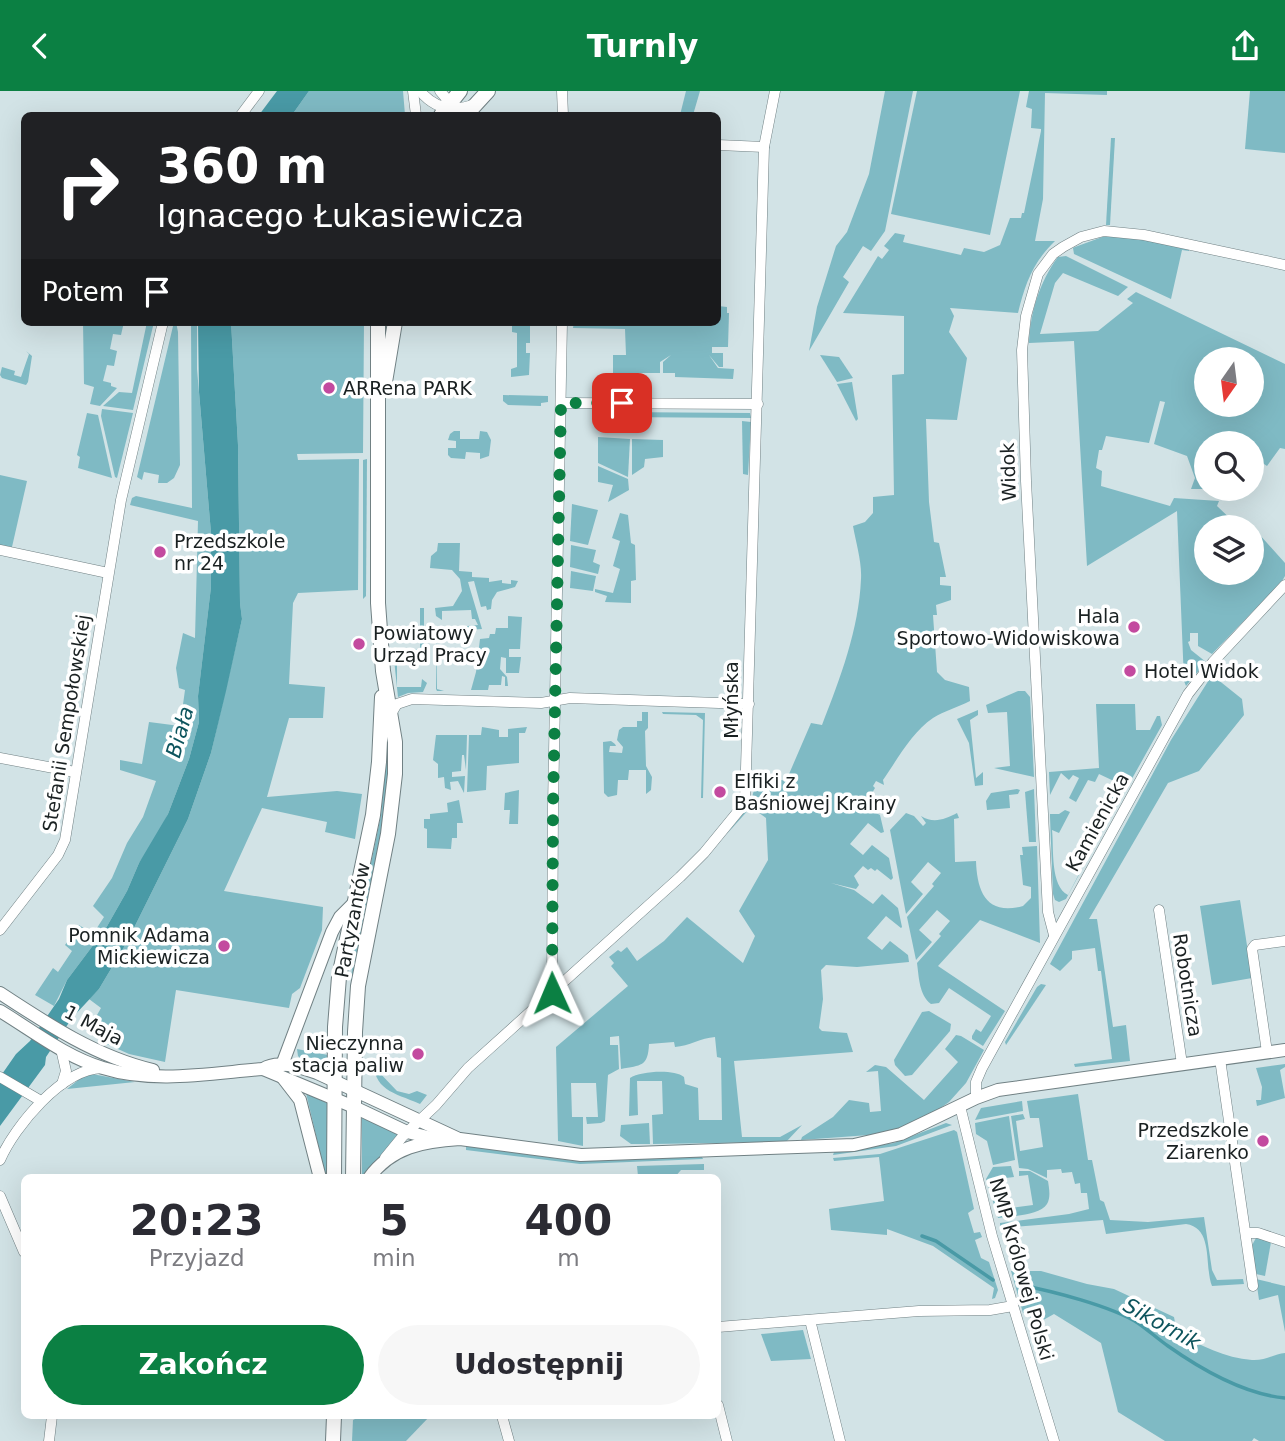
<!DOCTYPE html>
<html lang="pl">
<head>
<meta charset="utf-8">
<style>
  :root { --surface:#fff; --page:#f7f7f7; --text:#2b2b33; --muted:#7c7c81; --accent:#0b8043 }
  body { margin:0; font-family:"DejaVu Sans",sans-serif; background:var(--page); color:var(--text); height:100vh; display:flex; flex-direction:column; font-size:26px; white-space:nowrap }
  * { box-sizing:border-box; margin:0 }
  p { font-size:23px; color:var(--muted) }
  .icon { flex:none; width:38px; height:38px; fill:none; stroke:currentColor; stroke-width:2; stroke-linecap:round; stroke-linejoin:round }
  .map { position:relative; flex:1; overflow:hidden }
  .details { position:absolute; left:21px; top:1083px; width:700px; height:245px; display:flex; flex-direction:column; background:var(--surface); border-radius:10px; box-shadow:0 7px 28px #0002 }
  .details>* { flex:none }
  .top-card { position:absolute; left:21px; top:21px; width:700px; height:214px; border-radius:10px; box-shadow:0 7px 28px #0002; background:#202124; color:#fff; overflow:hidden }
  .needle { width:46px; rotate:194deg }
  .buttons { position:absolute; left:1194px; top:256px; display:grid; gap:14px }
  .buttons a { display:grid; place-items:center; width:70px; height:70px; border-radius:50%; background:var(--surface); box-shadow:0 7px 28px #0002; font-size:35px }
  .pin { position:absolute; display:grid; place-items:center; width:60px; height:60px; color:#fff; margin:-30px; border-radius:14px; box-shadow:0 4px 10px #0006 }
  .me { position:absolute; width:77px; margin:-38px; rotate:359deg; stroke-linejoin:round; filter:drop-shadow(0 0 5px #0008) }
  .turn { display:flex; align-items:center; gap:24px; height:147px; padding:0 21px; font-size:32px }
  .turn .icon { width:91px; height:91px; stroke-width:2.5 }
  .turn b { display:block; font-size:49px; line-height:60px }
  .then { display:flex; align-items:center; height:66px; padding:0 21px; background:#0003; gap:14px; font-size:26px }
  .eta { display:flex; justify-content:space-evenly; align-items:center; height:119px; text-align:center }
  .eta b { font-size:42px; font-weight:800; line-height:49px }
  .button { display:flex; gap:14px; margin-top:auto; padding:14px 21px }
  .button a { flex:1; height:80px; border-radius:42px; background:var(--accent); color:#fff; font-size:28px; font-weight:800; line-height:80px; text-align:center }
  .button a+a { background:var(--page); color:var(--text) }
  header { display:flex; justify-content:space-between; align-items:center; height:91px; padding:0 21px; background:var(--accent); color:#fff; font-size:32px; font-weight:800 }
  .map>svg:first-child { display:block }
</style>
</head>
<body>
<header><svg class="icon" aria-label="back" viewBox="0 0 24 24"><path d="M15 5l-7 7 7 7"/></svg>Turnly<svg class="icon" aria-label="share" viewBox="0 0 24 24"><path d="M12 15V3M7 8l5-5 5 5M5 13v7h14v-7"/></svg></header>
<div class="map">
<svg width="1285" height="1350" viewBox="0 0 1285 1350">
  <rect width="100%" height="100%" fill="#d2e3e6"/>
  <!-- green -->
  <g fill="#7fbac4" fill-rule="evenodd">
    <polygon points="309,0 403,0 405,24 292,24"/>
    <polygon points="686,0 700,0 693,24 680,24"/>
    <polygon points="885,0 913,0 885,140 871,160 863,155 843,186 849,191 809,260 817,216 836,155 847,141 869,83"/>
    <polygon points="917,0 1020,0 990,144 891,123"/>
    <path d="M1029 0H1107V4L1045 2 1043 108 1035 150H1055C1033 171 1025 193 1018 222L950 217 954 225 949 241 967 267 957 329 926 328 929 411 934 451 939 452 946 486H940V494L951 495V509L936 514 937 524H933L937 581 945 589 969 596 970 610C958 616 944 620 933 627 912 641 897 669 883 689L884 694 876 690 873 695 875 697 864 716 880 724 884 741 881 742 868 732 850 753 863 764 872 754 889 767 893 787 891 789 877 778 875 780 871 777 868 779 863 775 854 785 859 794 856 798 831 792 854 799 873 813 882 803 898 817 902 836 901 837 886 825 867 847 882 859 890 850 908 864 909 871 857 876 826 874 821 879 823 908 819 937 822 940 847 942 853 961 734 970 742 1046H780L802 1034 786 1051 653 1053 652 1024 663 1023 662 990H637L638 1024 629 1025 630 987C641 980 674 978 684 986L685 993 698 997 699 1029H722L721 967 717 966 715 946C701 947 689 955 675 956L674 951 649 953C648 976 641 974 621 978L619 945 610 946V954H618L619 978 608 984 605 1030 601 1032 587 1033 586 1026H598L596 992H571L572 1026H583V1055L558 1050 556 956 628 895 611 875 614 872 609 866 618 859 621 861 627 856 637 870 664 850 687 826 743 872 755 845 739 820 768 769 766 727 751 716 726 744 750 714 758 684 786 690 811 632 822 634C840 588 859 538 861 488 862 471 856 452 853 435L865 431 873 422V406L894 404 892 284 904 283V225L843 222 878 165 882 168 889 159 884 155 895 142 905 144 903 151 961 164 964 157 984 161 1000 154 1010 127H1021L1022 122H1024L1041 40V38L1031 37 1032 18 1026 16Z"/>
    <polygon points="1250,0 1285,0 1285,62 1245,58"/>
    <polygon points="1111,47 1115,47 1110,134 1106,134"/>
    <polygon points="1105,145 1133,146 1189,158 1189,160 1182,159 1171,208 1074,163 1073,157 1075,156"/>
    <path d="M1066 165 1128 196 1118 205 1063 182 1055 192 1040 243 1098 240 1133 212 1127 208 1136 201 1285 273V358L1280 357 1267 375 1261 371 1251 385V352H1206V397H1243L1238 404 1212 398H1191L1195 387 1187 365 1154 353 1165 311 1160 310 1149 352 1106 345 1102 359H1099L1096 377 1102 380 1101 395 1170 415 1174 407 1219 410 1217 415 1239 436H1206V481H1251V443L1258 442 1285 472V485L1282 490 1212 563 1198 555V542H1190V550L1188 551 1191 559 1206 571 1186 595 1184 590 1177 420 1087 475 1074 250 1029 252C1030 222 1040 190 1058 166ZM1206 268H1251V313H1206Z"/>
    <polygon points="718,215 727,216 727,222 729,222 728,256 712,256 712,262 723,262 723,276 719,276 709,264 718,277 734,278 733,288 675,286 675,282 663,282 663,271 671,264 660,271 660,282 613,282 613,264 626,264 625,238 573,237 574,231 649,231 678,234 679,231 718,231"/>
    <polygon points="83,231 124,231 121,244 113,243 110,258 117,260 114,275 107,274 103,290 111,292 111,295 117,297 100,315 90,313 94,296 84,293"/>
    <polygon points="147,231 154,231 133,319 103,315 119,301 132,302"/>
    <polygon points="174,231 176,231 178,241 180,374 174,387 167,392 158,392 159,384 144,381 142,389 137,386"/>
    <polygon points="191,231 197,231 197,278 211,442 211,496 198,605 199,631 189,668 168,723 156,748 139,772 127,800 106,837 67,889 54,915 35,904 53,877 58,881 72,860 65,854 79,834 93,843 104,826 93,815 112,787 127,752 143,726 156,690 120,679 120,669 142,673 149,631 180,635 185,599 179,597 176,577 183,542 195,547 198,430 130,414 132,407 136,405 192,417"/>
    <polygon points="231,231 364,231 363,362 297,363 298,369 359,368 358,499 298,502 293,512 289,593 325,596 323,627 289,627 267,706 337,700 362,703 355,748 325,741 327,731 262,717 224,800 323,816 322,839 300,897 292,903 289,917 176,899 165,971 129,963 100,950 101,945 89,938 101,917 89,908 99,898 127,851 188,728 211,662 242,528 240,512 238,354"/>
    <polygon points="512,231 530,231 530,252 526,252 526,262 530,262 529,284 511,286 511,278 517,276 517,242 512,241"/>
    <polygon points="26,260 32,265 28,291 26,294 2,287 0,284 2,276 15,280 14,284 21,286 29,263"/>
    <polygon points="820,264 839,266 853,287 837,291"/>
    <polygon points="852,291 858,328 856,330 837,293"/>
    <polygon points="503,304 548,305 548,311 541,312 541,315 508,314 503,310"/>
    <polygon points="102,318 133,322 117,387 115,386 101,325"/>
    <polygon points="614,321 750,322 751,327 615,326"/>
    <polygon points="87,322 98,324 112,387 78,377 80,366 77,364"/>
    <polygon points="742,330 751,331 748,384 743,383"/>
    <polygon points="454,340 460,340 460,348 479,348 480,340 487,341 491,349 489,365 480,368 480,362 466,361 465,368 451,367 448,364 448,357 456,357 456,350 448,349 450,343"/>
    <polygon points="598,346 630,348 628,386 598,372"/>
    <polygon points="632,348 663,349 663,366 645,368 644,376 632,384"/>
    <polygon points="367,368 366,505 363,508 363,369"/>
    <polygon points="598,375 628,388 629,399 608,411 613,394 598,391"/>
    <polygon points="0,384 27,390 12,456 0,454"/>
    <polygon points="572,413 598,419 588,454 570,450"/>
    <polygon points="620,422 628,424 631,452 635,454 636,489 631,490 631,512 605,511 607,505 595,501 595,498 613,502 620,478 613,475 620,450 612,447"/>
    <polygon points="438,452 460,452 459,480 472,481 472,486 489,487 489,491 502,489 502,492 511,493 511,489 518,490 515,496 497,501 492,509 491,518 487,519 486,515 481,516 474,490 468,491 482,538 437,541 437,598 444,600 437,600 436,598 437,538 478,534 475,528 472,528 471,519 442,520 442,529 436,525 435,517 453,515 462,500 460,488 452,479 430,477 431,465 437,460"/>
    <polygon points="571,454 596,459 593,471 600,474 598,483 570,476"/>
    <polygon points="571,480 596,485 593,500 570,497"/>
    <polygon points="420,517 424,517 424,567 397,569 397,596 421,596 422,588 427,592 423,601 408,602 398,606 393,559 420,558"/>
    <polygon points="508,525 522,526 520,558 509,558 509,566 521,566 519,582 506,582 506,567 501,566 500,578 507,586 508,595 505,595 505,586 502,585 501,594 489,594 488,599 471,599 476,581 480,548 489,547 490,543 495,543 496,537 508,537"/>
    <polygon points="1212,584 1242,608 1244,624 1199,680 1168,692 1089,828 1097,828 1113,936 1126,934 1130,970 1075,976 1074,973 1112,968 1101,880 1098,880 1095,857 1072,860 1072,868 1060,880 1050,873 1171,649"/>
    <polygon points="1018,600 1025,600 1030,606 1034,686 994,677 1010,675 1007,621 988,622 986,614"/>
    <polygon points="1096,613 1135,613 1136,639 1150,639 1157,625 1160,625 1162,634 1101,743 1098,741 1106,725 1101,722 1116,691 1099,683 1095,691 1088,689 1076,711 1069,707 1079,687 1073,684 1069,689 1061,682 1050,704 1049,681 1099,677"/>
    <polygon points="978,619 978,624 970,629 976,687 983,681 983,694 975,695 969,652 957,628"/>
    <polygon points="642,621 648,621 648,637 645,640 646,675 652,686 651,699 646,703 646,679 629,679 628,689 618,689 617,704 608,706 604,702 603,651 611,650 615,653 616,655 610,655 609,661 622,662 623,656 617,649 619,639 623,636 637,636 637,630 642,630"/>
    <polygon points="662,621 705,622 703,707 701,707 703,629 696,624 663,623"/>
    <polygon points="482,636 499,639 499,646 508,646 508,638 527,636 525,642 519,642 519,672 487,675 486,699 467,701 469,644 481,644"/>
    <polygon points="436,644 467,644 466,679 464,664 462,664 461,680 452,681 452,686 465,685 464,702 458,690 450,691 451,699 445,697 444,686 438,687 438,673 433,669"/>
    <polygon points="387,657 389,658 388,700 379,759 355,870 347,956 353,859 381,724"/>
    <polygon points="1017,698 1020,699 1018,703 1009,704 1010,717 987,719 986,710 991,702"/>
    <polygon points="1034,698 1036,751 1029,751 1025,701"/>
    <polygon points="519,699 518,733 509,733 510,719 504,719 505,702"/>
    <polygon points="459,709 463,732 457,732 457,747 452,747 451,758 427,757 427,738 424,737 424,728 430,728 430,723 448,721 447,712"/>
    <path d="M1065 719 1070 721 1059 742 1052 739C1054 758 1050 795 1068 804L1079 783 1075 781 1080 782 1066 808 1059 811 1055 809 1053 803 1050 726V723H1059Z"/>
    <path d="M906 722 914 725 923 735 926 732 921 725C934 733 945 728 957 722L959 727 954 728 955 771 976 770C977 800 986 825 1023 815L1031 807V796L1023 794 1020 764H1023L1022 756 1037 755 1040 852 980 829 938 875 1005 920 983 955 972 948V945L976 938 981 941 991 925 949 897 939 912 931 913C919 904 919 886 917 872L941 845 939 843 950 830 937 819 919 839 932 851 916 869 907 826 934 795 932 793 941 782 928 771 911 791 923 803 906 823 890 739Z"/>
    <polygon points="1240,809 1252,887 1212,894 1200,815"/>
    <polygon points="1041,893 1046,894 1006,954 1005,951 1037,896"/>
    <polygon points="929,920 951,933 950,940 912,984 905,985 895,974 894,969 922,921"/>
    <polygon points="956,944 961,945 984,959 966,992 949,1011 939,1018 898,1038 869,1044 801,1049 802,1046 833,1026 849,1009 869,1012 870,1021 881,1020 878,980 866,981 875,974 886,976 924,1009 958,971 945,958"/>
    <polygon points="297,958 328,964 328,980 304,971 298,965"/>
    <path d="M373 966 375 977 397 1000 409 1003 417 1000 427 1004 420 1013C393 1001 373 1000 373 966Z"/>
    <polygon points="1285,973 1285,976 1280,979 1285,1007 1257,1015 1256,1009 1261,1009 1262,996 1256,977"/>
    <polygon points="92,983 135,991 67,998 82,986"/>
    <polygon points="306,1002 327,1012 329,1015 329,1087 326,1087"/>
    <path d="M1078 1003 1088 1069H1092L1100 1109 1104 1111 1110 1129 1148 1131 1204 1126 1212 1179 1217 1189 1243 1188 1244 1193 1212 1195C1204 1175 1214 1137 1186 1133L1106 1143 1103 1129 1000 1137V1132L1069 1123 1089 1118 1087 1102H1081L1080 1092 1075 1093 1072 1081 1062 1082 1061 1078 1047 1079V1087L1028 1078 1019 1077 1011 1025 1023 1023 1025 1028 1016 1030 1020 1060 1043 1056 1039 1027H1030L1027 1010Z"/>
    <polygon points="1022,1010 1023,1020 975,1029 981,1017"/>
    <polygon points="1009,1025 1015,1069 993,1074 987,1050 976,1043 975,1032"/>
    <polygon points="362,1027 400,1043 363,1086 362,1086"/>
    <polygon points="649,1032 650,1053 631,1053 620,1045 621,1034"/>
    <polygon points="946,1032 952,1034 896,1055 833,1064 834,1061 894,1052"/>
    <polygon points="954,1039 957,1041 974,1118 968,1122 974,1142 980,1141 982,1146 975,1149 981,1167 989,1171 998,1199 995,1207 992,1208 994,1197 933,1155 887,1138 887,1144 831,1139 829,1118 884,1110 879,1066 834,1070 833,1067 880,1063"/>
    <polygon points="466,1055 575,1070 702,1066 703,1068 580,1073 466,1059"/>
    <polygon points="704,1073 704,1079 681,1079 674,1087 638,1085 637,1075"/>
    <path d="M1011 1075 1014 1086 1006 1087 1009 1117 1033 1114 1028 1084 1019 1085V1080H1030L1048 1090C1049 1097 1051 1106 1047 1113 1039 1125 1011 1125 998 1127L986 1088 993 1076Z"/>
    <polygon points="1256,1147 1271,1151 1265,1185 1256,1183 1251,1156"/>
    <path d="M1011 1180H1041L1087 1193 1114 1198 1174 1226 1177 1242C1200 1254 1225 1267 1252 1269 1264 1270 1274 1263 1285 1262V1350H1259L1254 1347 1252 1350H1165L1118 1321 1101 1252 1054 1223 1029 1237 1027 1232 1031 1228 1030 1223 1023 1222Z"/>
    <polygon points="1256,1188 1285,1195 1285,1241 1278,1204 1259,1209"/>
    <polygon points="803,1239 811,1268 771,1270 761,1243"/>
    <polygon points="361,1325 430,1325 406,1350 352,1350 353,1329"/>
  </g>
  <!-- water -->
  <g fill="#499aa6">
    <polygon points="277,0 309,0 292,24 259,24"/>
    <polygon points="198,231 231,231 238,354 240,512 242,528 226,600 211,662 188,728 127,851 99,898 72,927 46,966 45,974 0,1035 0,986 16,963 30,950 59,908 67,889 106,837 127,800 139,772 168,723 189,668 199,631 198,605 211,496 211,442 199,301"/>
  </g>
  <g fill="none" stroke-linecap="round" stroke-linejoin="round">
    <!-- stream -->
    <g stroke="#499aa6" stroke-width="3.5">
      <polyline points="922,1145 936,1150 993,1189"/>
      <path d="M1020 1194C1052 1200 1111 1215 1138 1232 1148 1239 1158 1248 1168 1255 1202 1279 1243 1303 1285 1307"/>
    </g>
    <!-- minor casing -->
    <g stroke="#718184" stroke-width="11">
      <g id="minor">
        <polyline points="413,0 416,24"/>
        <path d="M420 0C435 18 453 22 475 13"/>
        <polyline points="440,0 446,7 447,17"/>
        <polyline points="562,0 563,24"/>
        <polyline points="241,24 259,0"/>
        <polyline points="718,54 764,56"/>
        <polyline points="561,312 758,313"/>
        <polyline points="0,459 108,482"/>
        <polyline points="391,623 397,613 412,608 541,612 570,607 749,613"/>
        <polyline points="0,667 75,681"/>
        <polyline points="1159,819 1182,973"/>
        <polyline points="0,839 58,764 65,749 121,409 163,231"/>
        <polyline points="1054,844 1048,821 1026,390 1022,259 1026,225 1038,183 1053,163 1063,156 1081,146 1104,140 1144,144 1285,174"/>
        <polyline points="552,902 553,716 562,231"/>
        <polyline points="61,958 66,980 62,993"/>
        <polyline points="1267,961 1252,858 1255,854 1285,850"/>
        <polyline points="1220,968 1253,1195"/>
        <polyline points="0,986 41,1010"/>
        <polyline points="976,1007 976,991 982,977 1188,603 1213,571 1285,494"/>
        <polyline points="960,1015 992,1145 1054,1350"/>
        <polyline points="385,1067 403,1045 436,1014 468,977 680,786 704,762 745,712 764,56 775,0"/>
        <path d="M0 1069C15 1035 62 978 102 977"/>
        <polyline points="0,1105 24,1161"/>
        <polyline points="1246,1142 1258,1142 1285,1151"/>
        <polyline points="810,1229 840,1350"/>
        <polyline points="718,1236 919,1220 990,1219 1013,1215"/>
        <polyline points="718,1314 727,1350"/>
        <polyline points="502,1325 509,1350"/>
        <polyline points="49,1350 52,1325"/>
      </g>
    </g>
    <!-- tertiary casing -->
    <g stroke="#718184" stroke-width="14">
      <g id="tertiary">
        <path d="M0 902C47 933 97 966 153 979"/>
        <path d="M0 920C33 940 66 966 103 977 154 993 212 982 263 978 278 968 302 977 317 982L457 1047"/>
        <polyline points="282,974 332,841 340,826 355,811"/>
        <polyline points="263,978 354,1016 407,1041 436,1048"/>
        <polyline points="283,987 300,1009 320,1087"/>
        <path d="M369 1087C391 1056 424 1050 460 1048L581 1064 854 1054 901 1043 976 1007 998 999 1285 959"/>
      </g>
    </g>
    <!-- secondary casing -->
    <g stroke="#718184" stroke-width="16">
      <g id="secondary">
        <polyline points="441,24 460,0"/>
        <polyline points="466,24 488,0"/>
        <polyline points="384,297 395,231"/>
        <polyline points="334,1087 335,936 339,886 373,724 379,671 382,606"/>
        <polyline points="353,1087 355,941 358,895 388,743 395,683 395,651 383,580 378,512 378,231"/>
        <polyline points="333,1350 334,1325"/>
      </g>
    </g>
    <!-- minor -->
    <use href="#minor" stroke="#fff" stroke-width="10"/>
    <!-- tertiary -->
    <use href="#tertiary" stroke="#fff" stroke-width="12"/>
    <!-- secondary -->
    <use href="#secondary" stroke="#fff" stroke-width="14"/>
  </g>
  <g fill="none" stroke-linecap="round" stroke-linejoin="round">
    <!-- route -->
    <polyline stroke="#0b8043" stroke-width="12" stroke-dasharray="0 21.6" points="552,902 553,716 561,312 622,312"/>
  </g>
  <!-- markers -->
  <g fill="#c34a9f" stroke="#fff" stroke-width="2.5">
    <circle cx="329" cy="297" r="7"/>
    <circle cx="160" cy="461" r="7"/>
    <circle cx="1134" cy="536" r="7"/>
    <circle cx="359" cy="553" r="7"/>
    <circle cx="1130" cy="580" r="7"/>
    <circle cx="720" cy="701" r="7"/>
    <circle cx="224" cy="855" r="7"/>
    <circle cx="418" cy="963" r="7"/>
    <circle cx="1263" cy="1050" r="7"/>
  </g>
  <g text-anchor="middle" stroke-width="7" stroke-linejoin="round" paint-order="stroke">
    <!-- poi labels -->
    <g font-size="19" fill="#1a2122" stroke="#fff" text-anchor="start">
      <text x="343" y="304">ARRena PARK</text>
      <text x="174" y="457">Przedszkole<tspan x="174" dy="22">nr 24</tspan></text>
      <text x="1120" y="532" text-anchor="end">Hala<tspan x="1120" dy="22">Sportowo-Widowiskowa</tspan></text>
      <text x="373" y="549">Powiatowy<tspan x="373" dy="22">Urząd Pracy</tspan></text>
      <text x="1144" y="587">Hotel Widok</text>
      <text x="734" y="697">Elfiki z<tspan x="734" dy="22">Baśniowej Krainy</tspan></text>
      <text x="210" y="851" text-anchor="end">Pomnik Adama<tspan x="210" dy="22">Mickiewicza</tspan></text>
      <text x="404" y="959" text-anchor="end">Nieczynna<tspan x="404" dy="22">stacja paliw</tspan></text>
      <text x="1249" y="1046" text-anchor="end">Przedszkole<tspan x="1249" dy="22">Ziarenko</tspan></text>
    </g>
    <!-- street labels -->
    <g font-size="19" fill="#1a2122" stroke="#fff">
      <text transform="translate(1008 381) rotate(-92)" y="7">Widok</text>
      <text transform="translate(731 609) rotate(-90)" y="7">Młyńska</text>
      <text transform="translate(66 632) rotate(-81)" y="7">Stefanii Sempołowskiej</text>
      <text transform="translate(1097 731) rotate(-61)" y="7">Kamienicka</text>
      <text transform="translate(352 829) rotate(-79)" y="7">Partyzantów</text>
      <text transform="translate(1188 894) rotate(81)" y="7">Robotnicza</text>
      <text transform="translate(94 934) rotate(28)" y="7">1 Maja</text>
      <text transform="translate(1022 1178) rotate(74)" y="7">NMP Królowej Polski</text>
    </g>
    <!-- water labels -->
    <g font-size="21" font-style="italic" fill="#0d545d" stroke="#fff">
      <text transform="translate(180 641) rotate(-74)" y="7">Biała</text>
      <text transform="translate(1162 1233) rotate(29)" y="7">Sikornik</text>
    </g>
  </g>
</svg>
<div class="buttons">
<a><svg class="needle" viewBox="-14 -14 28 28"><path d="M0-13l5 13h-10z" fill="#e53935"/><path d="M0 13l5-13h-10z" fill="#7c7c81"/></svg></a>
<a><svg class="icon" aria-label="search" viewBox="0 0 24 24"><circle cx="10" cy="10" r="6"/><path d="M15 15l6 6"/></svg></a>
<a><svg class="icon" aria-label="layers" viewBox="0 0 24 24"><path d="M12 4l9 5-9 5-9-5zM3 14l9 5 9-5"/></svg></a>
</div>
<div class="pin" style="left:622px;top:312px;background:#d93025"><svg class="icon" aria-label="arrive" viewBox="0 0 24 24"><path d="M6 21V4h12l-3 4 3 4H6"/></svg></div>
<svg class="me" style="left:552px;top:902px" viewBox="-20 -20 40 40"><path d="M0-17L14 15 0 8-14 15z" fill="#0b8043" stroke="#fff" stroke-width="4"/></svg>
<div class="top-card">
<div class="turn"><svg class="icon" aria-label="right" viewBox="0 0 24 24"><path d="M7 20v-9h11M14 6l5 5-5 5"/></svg><div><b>360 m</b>Ignacego Łukasiewicza</div></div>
<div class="then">Potem<svg class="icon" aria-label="arrive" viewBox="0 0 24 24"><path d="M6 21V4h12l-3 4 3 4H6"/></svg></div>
</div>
<section class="details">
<div class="eta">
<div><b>20:23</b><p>Przyjazd</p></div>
<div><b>5</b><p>min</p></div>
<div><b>400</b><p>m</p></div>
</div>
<div class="button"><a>Zakończ</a><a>Udostępnij</a></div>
</section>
</div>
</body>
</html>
